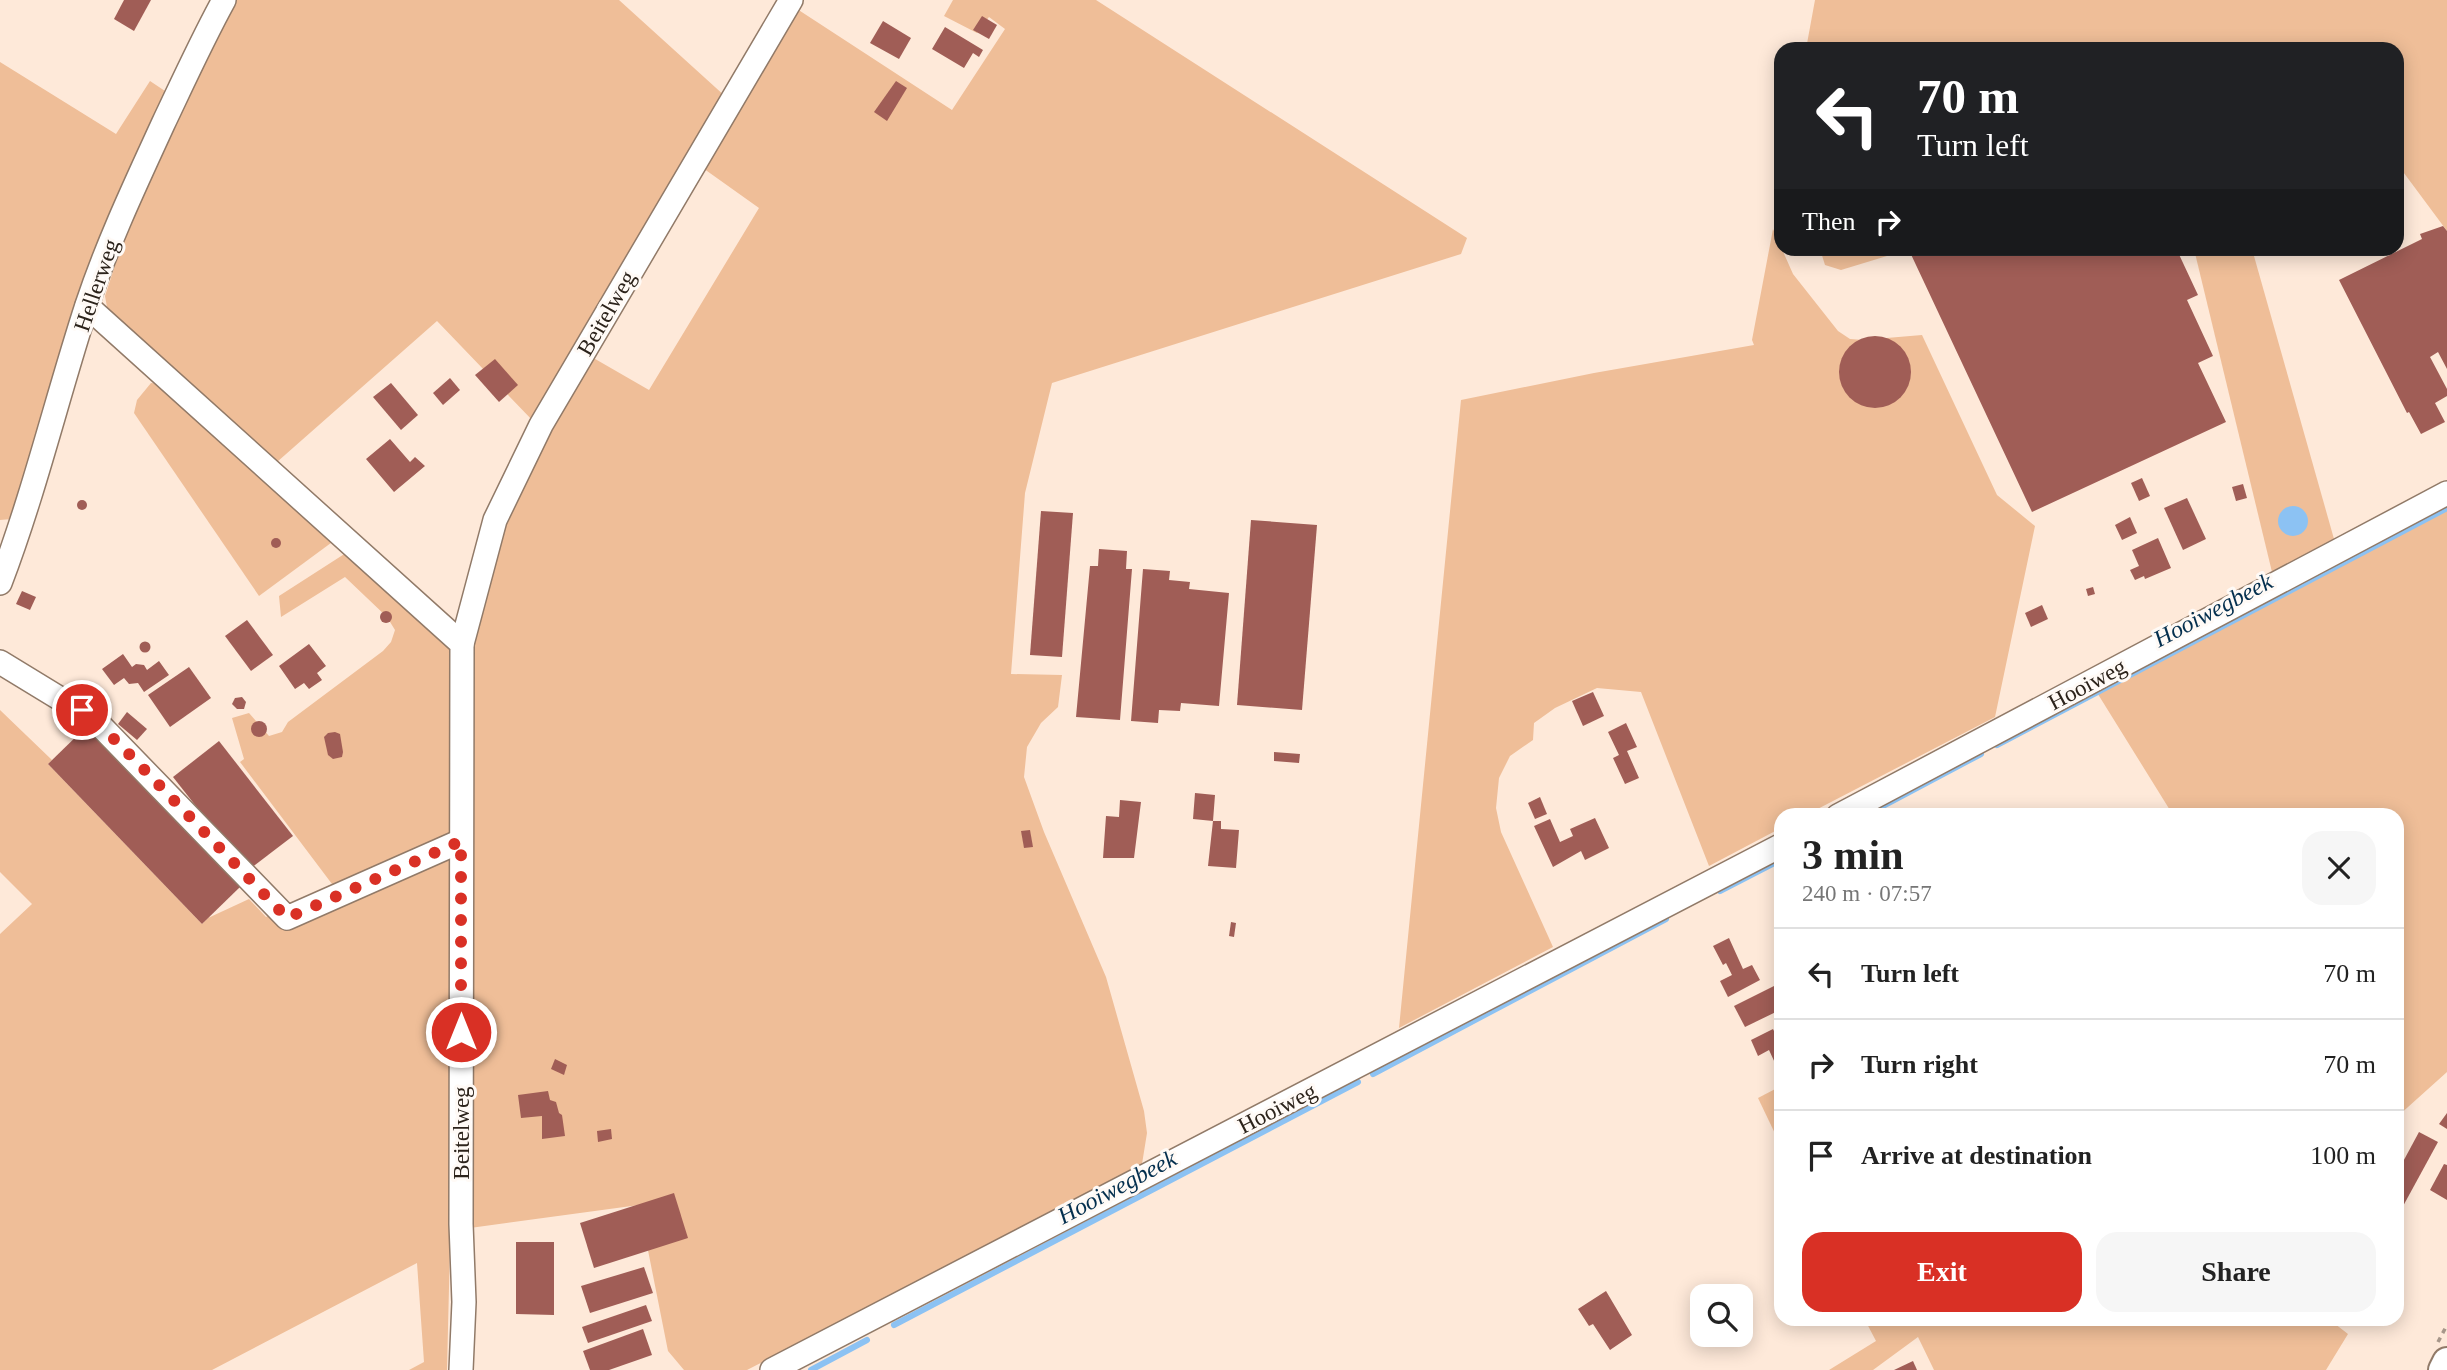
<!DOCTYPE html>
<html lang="en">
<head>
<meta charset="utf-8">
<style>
  :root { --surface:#fff; --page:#f6f6f6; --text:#222; --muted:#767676; --line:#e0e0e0; --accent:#d93025 }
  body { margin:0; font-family:"Times New Roman",serif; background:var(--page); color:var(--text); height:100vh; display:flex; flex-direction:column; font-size:26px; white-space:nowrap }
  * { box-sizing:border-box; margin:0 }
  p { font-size:23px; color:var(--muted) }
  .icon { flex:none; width:38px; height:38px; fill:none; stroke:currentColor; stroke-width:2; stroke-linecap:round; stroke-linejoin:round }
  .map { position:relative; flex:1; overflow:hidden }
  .drawer { position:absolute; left:1774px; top:808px; width:630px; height:518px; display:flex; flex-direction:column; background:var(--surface); border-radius:21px; box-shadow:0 4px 18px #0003 }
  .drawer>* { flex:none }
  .banner { position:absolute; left:1774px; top:42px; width:630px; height:214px; border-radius:21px; box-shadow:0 4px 18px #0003; background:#202124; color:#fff; overflow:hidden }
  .fabs { position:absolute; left:1690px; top:1284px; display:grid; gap:14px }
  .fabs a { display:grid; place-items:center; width:63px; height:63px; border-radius:14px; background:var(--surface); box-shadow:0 4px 18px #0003; font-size:35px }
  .pin { position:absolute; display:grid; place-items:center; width:60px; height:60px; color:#fff; margin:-30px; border:4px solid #fff; border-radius:50%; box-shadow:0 2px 7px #0007 }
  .me { position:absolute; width:77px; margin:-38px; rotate:0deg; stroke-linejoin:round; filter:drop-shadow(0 0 5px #0008) }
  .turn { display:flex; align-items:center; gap:24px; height:147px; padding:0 28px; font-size:32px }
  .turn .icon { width:91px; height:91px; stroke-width:2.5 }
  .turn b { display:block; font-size:49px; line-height:60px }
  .then { display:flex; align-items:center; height:66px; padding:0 28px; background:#0003; gap:14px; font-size:26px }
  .round { display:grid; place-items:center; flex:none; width:74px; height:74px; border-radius:21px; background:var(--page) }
  .summary { display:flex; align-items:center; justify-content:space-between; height:119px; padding:0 28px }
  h1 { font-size:42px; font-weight:700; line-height:52px }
  .button { display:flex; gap:14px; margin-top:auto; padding:14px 28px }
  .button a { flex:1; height:80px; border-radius:21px; background:var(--accent); color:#fff; font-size:28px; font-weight:700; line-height:80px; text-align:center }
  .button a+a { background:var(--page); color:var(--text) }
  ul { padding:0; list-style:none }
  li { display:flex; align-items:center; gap:21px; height:91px; padding:0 28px; border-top:2px solid var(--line) }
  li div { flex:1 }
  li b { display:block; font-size:26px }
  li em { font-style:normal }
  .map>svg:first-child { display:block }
</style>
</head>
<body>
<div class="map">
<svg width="2447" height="1370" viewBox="0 0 2447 1370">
  <rect width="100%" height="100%" fill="#fee9d9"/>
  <!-- green -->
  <g fill="#efbe98">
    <polygon points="235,0 619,0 726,97 534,422 437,321 277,462 112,316 107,307 105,296 129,223 149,175"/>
    <polygon points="953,0 1096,0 1467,238 1461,254 1052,383 1025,493 1011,674 1062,675 1058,707 1041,723 1027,747 1024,777 1044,832 1106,977 1144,1111 1147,1133 1142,1164 747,1370 684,1370 668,1351 639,1205 470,1228 473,648 510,501 590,356 649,390 759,208 700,166 794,7 952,110 1005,29 989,17 977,33 944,16"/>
    <polygon points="1815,0 2447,0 2447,231 2398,165 2398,49 1806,49"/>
    <polygon points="0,62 116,134 150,81 168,93 12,519 0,520"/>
    <polygon points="1773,229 1793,274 1838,331 1850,339 1863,340 1922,335 1997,495 2035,526 1995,717 1806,815 1782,816 1781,828 1709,866 1641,692 1597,688 1555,708 1534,723 1533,740 1510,756 1499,778 1496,808 1501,832 1553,947 1399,1028 1461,400 1594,373 1754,345 1752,340"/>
    <polygon points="1820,249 1910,249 1841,270 1825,265"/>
    <polygon points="2194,249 2252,249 2334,539 2272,572"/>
    <polygon points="151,383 162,384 335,540 259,596 134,413 137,400"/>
    <polygon points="2447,505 2447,1072 2398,1116 2398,816 2173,815 2096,691"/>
    <polygon points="349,551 435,628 449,648 450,1246 447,1370 409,1370 424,1362 417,1263 212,1370 0,1370 0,934 32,904 0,872 0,710 52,760 48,764 202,924 208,918 249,899 266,917 332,884 240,762 244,759 232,718 249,713 269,736 282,732 288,722 383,651 391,642 395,630 387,617 345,577 281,617 279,596"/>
    <polygon points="1781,1086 1781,1146 1758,1098"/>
    <polygon points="1865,1320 2330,1320 2348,1334 2326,1370 1934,1370 1918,1337 1873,1370 1829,1370 1876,1341"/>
  </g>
  <!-- water -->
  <circle fill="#8cc2f3" cx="2293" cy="521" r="15"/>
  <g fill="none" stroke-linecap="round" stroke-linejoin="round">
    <!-- stream -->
    <g stroke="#8cc2f3" stroke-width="6">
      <polyline points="1997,745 2447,508"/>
      <polyline points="1864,816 1981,754"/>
      <polyline points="1720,891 1782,859"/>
      <polyline points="1373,1074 1666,919"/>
      <polyline points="894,1325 1358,1082"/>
      <polyline points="811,1370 867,1340"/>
    </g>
  </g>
  <!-- building -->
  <g fill="#a05d56">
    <polygon points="124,0 151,0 134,31 114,19"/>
    <polygon points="982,16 997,25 989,39 973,30"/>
    <polygon points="883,21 911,38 899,59 870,43"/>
    <polygon points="945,27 983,50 979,57 973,53 964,68 932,49"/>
    <polygon points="896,81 907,88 887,121 874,112"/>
    <polygon points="2443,226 2447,231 2447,369 2438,352 2430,357 2447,389 2447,396 2435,403 2445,422 2421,434 2409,412 2407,413 2339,280 2422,239 2420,234"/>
    <polygon points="1908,248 2176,248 2198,295 2187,300 2213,356 2198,363 2226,422 2032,512"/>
    <circle cx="1875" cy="372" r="36"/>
    <polygon points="495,359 518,385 499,402 475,375"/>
    <polygon points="450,378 460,390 443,405 433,393"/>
    <polygon points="391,383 418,415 401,430 373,397"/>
    <polygon points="390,439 410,462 415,457 425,466 394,492 366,459"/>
    <polygon points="2142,478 2150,496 2139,501 2131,483"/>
    <polygon points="2243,484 2247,498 2236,501 2232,487"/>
    <polygon points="2187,498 2206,539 2183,550 2164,508"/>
    <circle cx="82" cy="505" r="5"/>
    <polygon points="1041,511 1073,513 1062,657 1030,655"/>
    <polygon points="2130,517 2137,533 2122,540 2115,525"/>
    <polygon points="1251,520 1317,525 1302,710 1237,705"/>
    <circle cx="276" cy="543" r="5"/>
    <polygon points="2158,538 2171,568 2145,579 2144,576 2135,580 2130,570 2139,566 2132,550"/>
    <polygon points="1099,549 1127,551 1126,569 1132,569 1120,720 1076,717 1090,566 1098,566"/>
    <polygon points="1143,569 1170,571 1169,580 1190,582 1189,589 1229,593 1219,706 1181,703 1180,711 1159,710 1158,723 1131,721"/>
    <polygon points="2093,587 2095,594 2088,596 2086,589"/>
    <polygon points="22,591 36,597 30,610 16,604"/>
    <polygon points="2042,605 2048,619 2031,627 2025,613"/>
    <circle cx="386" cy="617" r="6"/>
    <polygon points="247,620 273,655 251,671 225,636"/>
    <circle cx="145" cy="647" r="5.5"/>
    <polygon points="309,644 326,666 317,673 322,680 309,689 304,683 295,689 279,666"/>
    <polygon points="123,654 132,667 136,664 144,665 147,670 159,661 169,675 144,692 138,683 129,684 124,678 114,685 102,669"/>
    <polygon points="189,667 211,698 170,727 148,695"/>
    <polygon points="1593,692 1604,716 1583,726 1572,701"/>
    <polygon points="242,697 246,702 244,709 237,709 232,704 235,698"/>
    <polygon points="127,712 147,729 137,740 118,724"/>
    <circle cx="259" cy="729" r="8"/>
    <polygon points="1626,723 1637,747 1627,751 1639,778 1625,784 1613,758 1619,755 1608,732"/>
    <polygon points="86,727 240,887 202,924 48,764"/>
    <polygon points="335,732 340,734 343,752 342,757 333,759 328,755 324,737 328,733"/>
    <polygon points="219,741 293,836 247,871 173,777"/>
    <polygon points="1274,752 1300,754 1299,763 1274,761"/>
    <polygon points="1195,793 1215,795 1213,821 1221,821 1221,829 1239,830 1236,868 1208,866 1213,821 1193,819"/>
    <polygon points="1540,797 1547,814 1535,819 1528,803"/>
    <polygon points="1120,800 1141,802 1134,858 1103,858 1106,816 1119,817"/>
    <polygon points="1595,818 1609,848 1585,860 1581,851 1553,867 1534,826 1550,819 1560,842 1573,836 1570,829"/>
    <polygon points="1030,830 1033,847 1024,848 1021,831"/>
    <polygon points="1231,922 1236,923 1234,937 1229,936"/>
    <polygon points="1729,938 1743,969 1752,965 1760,980 1728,997 1720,981 1732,975 1726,963 1723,965 1713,946"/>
    <polygon points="1782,982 1782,1009 1745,1027 1734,1006"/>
    <polygon points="1773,1029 1782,1047 1782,1059 1775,1063 1769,1050 1758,1056 1751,1040"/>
    <polygon points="555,1059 567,1065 564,1075 551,1069"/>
    <polygon points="548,1091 550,1100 556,1102 559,1113 562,1115 565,1136 542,1139 542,1116 521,1118 518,1095"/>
    <polygon points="2447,1113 2447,1129 2439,1124"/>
    <polygon points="611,1129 612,1139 598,1142 597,1131"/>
    <polygon points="2419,1132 2438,1142 2402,1208 2398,1206 2398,1171"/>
    <polygon points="2444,1164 2447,1165 2447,1200 2430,1190"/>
    <polygon points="674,1193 688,1238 594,1268 580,1223"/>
    <polygon points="516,1242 554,1242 554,1315 516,1314"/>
    <polygon points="644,1267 653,1293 590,1313 581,1286"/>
    <polygon points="1606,1291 1632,1335 1610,1350 1593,1324 1589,1326 1578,1309"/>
    <polygon points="646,1305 652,1321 588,1343 582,1327"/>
    <polygon points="643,1329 652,1355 609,1370 590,1370 583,1351"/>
    <polygon points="1913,1361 1917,1370 1894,1370"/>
  </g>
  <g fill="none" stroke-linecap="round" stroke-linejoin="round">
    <!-- minor casing -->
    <g stroke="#917a68" stroke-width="26">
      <g id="minor">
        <polyline points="87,306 462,644 461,1224 464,1302 461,1370"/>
        <path d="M0 583C35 491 57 397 87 305 108 242 136 183 163 124 183 82 202 40 224 0"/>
        <polyline points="462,644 495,520 541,425 791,0"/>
        <polyline points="0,662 95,720 287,918 461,841"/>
        <polyline points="1838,816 2447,493"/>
        <polyline points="772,1370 1782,845"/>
      </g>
    </g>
    <!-- major casing -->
    <g stroke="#917a68" stroke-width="32">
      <polyline id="major" points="2443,1370 2447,1362"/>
    </g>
    <!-- path -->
    <polyline stroke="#a7978a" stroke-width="3.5" stroke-dasharray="5 5" stroke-linecap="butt" points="2438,1342 2447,1325"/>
    <!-- minor -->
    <use href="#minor" stroke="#fff" stroke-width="23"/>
    <!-- major -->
    <use href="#major" stroke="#fff" stroke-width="28"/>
  </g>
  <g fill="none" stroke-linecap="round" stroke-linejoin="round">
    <!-- route -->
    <polyline stroke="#d93025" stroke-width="12" stroke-dasharray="0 21.6" points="82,710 95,720 137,762 287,918 461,841 461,1032"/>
  </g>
  <g text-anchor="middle" stroke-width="6" stroke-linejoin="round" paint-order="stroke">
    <!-- street labels -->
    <g font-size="23" fill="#2c231b" stroke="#fffaf6">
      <text transform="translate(96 285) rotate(-71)" y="8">Hellerweg</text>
      <text transform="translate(606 313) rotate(-60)" y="8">Beitelweg</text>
      <text transform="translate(2087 684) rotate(-28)" y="8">Hooiweg</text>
      <text transform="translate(1277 1108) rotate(-27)" y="8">Hooiweg</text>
      <text transform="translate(461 1133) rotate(-90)" y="8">Beitelweg</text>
    </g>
    <!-- water labels -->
    <g font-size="24" font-style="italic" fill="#042f4e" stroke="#fffaf6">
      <text transform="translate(2213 610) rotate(-28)" y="8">Hooiwegbeek</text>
      <text transform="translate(1117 1187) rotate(-28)" y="8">Hooiwegbeek</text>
    </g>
  </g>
</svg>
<div class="fabs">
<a><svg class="icon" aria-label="search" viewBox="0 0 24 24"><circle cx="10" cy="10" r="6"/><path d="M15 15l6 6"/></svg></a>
</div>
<div class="pin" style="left:82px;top:710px;background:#d93025"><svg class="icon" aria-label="arrive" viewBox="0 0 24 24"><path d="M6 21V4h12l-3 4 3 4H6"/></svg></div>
<svg class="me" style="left:461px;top:1032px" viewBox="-20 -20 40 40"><circle r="17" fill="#d93025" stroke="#fff" stroke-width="3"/><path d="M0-11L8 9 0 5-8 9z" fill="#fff"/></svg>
<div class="banner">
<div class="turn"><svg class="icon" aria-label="left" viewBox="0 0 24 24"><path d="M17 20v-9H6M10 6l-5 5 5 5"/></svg><div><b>70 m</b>Turn left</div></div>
<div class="then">Then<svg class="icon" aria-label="right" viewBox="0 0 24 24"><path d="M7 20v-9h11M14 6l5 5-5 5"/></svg></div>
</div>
<section class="drawer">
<div class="summary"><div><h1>3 min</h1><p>240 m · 07:57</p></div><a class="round"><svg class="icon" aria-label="close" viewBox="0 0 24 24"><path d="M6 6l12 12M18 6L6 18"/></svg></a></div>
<ul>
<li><svg class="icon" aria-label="left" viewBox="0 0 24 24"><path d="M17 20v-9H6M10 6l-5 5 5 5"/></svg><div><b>Turn left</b></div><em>70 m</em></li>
<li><svg class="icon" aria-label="right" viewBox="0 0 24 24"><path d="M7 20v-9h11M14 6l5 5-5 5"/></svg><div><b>Turn right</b></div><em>70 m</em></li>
<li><svg class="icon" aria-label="arrive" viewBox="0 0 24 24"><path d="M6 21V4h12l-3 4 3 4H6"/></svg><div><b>Arrive at destination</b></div><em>100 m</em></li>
</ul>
<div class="button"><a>Exit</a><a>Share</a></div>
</section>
</div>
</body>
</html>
